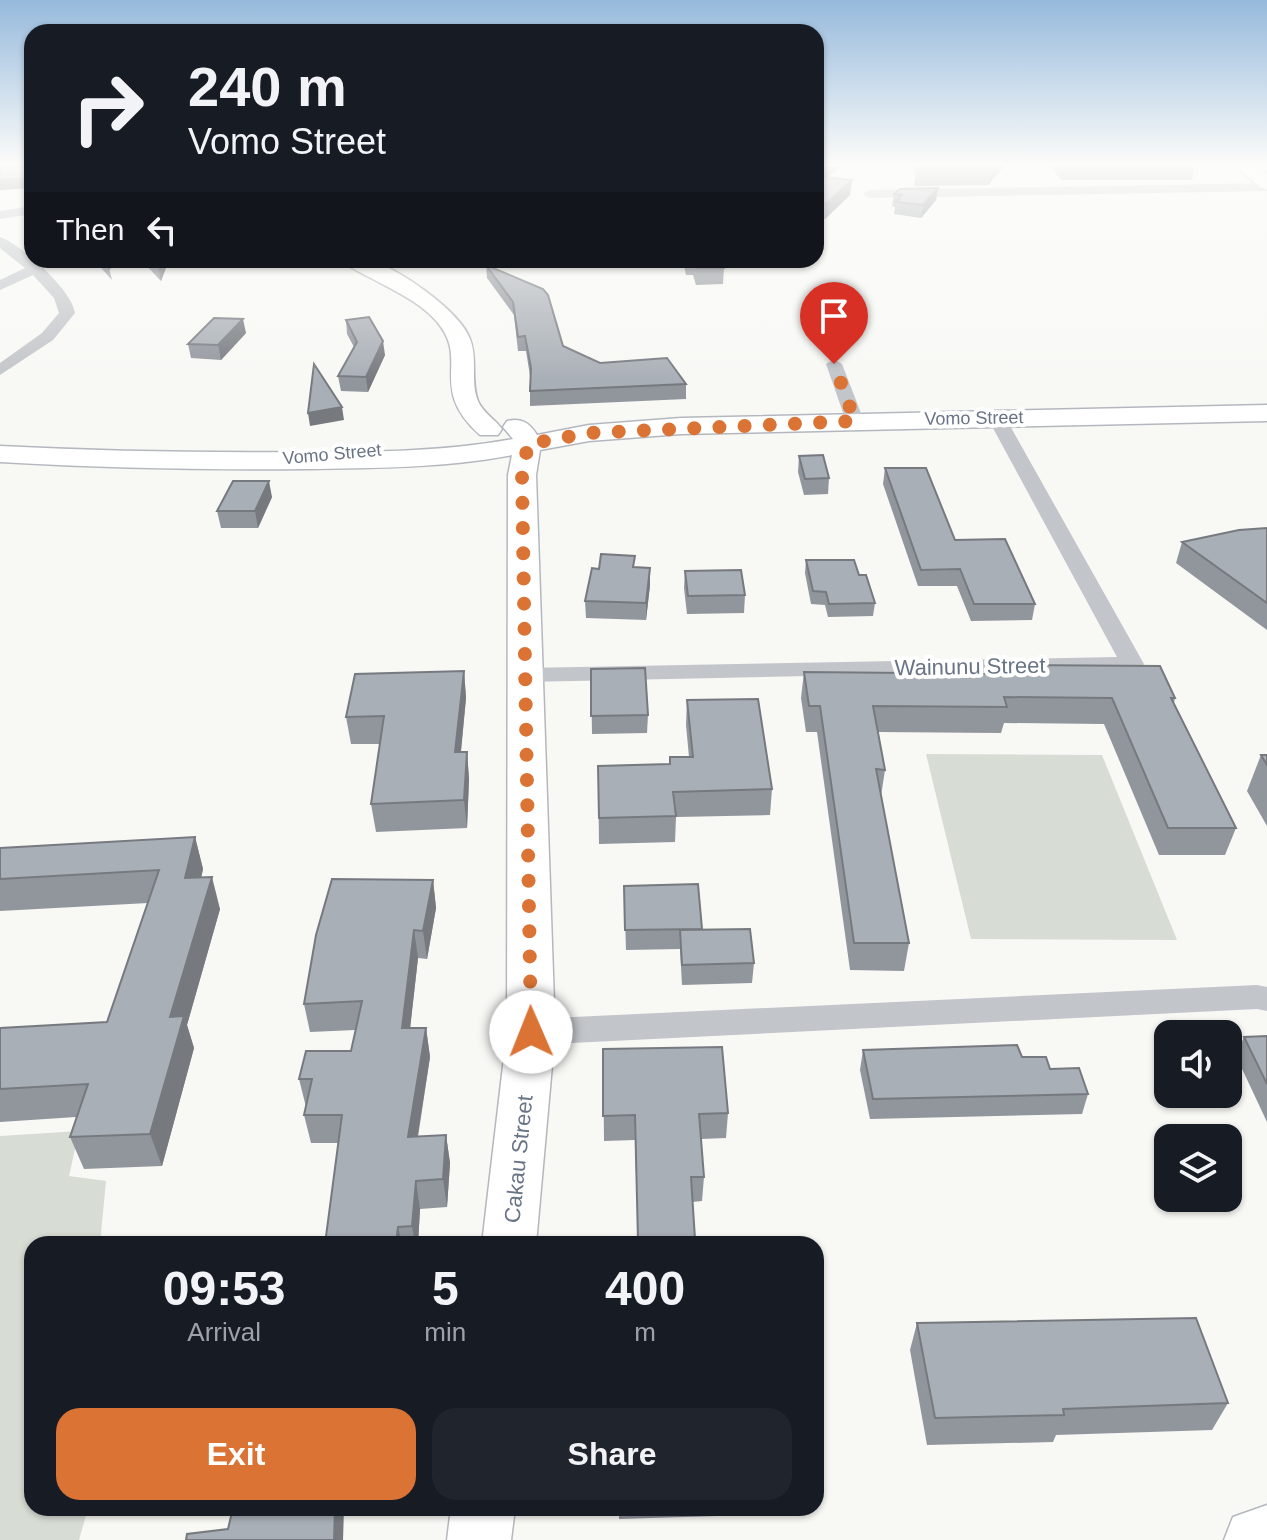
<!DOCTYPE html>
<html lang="en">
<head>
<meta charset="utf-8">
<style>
  :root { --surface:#171b24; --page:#20242c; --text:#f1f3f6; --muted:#9ea1a6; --accent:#da7334 }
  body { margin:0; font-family:Arial,sans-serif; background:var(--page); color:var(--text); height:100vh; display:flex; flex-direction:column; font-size:30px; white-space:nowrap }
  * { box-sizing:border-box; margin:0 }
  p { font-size:26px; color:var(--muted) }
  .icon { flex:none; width:44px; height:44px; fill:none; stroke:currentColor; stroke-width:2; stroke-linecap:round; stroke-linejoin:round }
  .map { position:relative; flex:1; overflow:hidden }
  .side { position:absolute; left:24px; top:1236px; width:800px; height:280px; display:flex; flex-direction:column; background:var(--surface); border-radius:24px; box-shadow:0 2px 6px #0004 }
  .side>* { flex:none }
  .top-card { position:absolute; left:24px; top:24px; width:800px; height:244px; border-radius:24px; box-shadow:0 2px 6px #0004; background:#171b24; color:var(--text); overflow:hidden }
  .buttons { position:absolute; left:1154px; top:1020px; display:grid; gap:16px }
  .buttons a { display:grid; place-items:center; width:88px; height:88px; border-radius:16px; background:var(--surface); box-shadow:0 2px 6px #0004; font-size:40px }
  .pin { position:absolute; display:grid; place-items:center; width:68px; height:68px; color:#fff; margin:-82px -34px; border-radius:50% 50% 50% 0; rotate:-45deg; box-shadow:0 0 8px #0007 }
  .pin .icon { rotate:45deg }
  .me { position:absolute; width:88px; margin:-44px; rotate:359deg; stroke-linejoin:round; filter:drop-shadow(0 0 6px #0008) }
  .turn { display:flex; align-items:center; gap:28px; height:168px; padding:0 32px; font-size:36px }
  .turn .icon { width:104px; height:104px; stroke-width:2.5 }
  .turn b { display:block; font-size:56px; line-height:68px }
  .then { display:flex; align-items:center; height:76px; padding:0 32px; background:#0003; gap:16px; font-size:30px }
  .eta { display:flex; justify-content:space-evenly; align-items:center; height:136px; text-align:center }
  .eta b { font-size:48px; font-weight:700; line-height:56px }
  .action { display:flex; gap:16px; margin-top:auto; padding:16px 32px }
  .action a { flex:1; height:92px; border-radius:24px; background:var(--accent); color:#fff; font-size:32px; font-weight:700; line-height:92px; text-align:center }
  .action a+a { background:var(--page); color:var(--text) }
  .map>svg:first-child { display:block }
</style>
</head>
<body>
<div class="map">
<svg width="1267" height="1540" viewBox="0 0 1267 1540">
  <rect width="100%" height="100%" fill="#f8f8f5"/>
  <!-- green -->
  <g fill="#d7ddd5">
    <polygon points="926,754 1102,755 1177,940 971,939"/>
    <polygon points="79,1131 69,1176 106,1181 100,1244 32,1244 32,1508 88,1508 79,1540 0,1540 0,1136"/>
  </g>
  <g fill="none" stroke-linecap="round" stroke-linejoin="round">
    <!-- secondary casing -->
    <g stroke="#b4b8be" stroke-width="3">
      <g id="secondary">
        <path d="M343 260C351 260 360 258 368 260 396 266 460 311 470 339 478 359 470 381 478 401 483 413 495 419 502 429L498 435H480C429 389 467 363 441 327 425 304 393 290 369 277 360 272 349 268 343 260Z"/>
        <path d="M1267 405V421L681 434 589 441 540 450 536 475 555 1032 536 1244H482L507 1032 508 475 512 455C445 468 374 468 305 469 203 470 102 468 0 462V446C100 451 199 453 300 452 370 452 443 452 513 439L503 427 507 421C521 418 529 422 537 435L589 425 681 418Z"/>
        <polygon points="1267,1505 1267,1540 1224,1540 1233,1517"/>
        <polygon points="451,1508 515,1508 511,1540 447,1540"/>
      </g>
    </g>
    <!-- trunk casing -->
    <g stroke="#b5b8bc" stroke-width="3">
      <polygon id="trunk" points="1235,166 1258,166 1267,173 1267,189 1260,187"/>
    </g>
    <!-- minor -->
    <g fill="#c2c5c9" fill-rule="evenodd">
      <polygon points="1267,183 1267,191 869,198 863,194 869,190"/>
      <polygon points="32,206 32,214 0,219 0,211"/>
      <path d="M0 237C22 245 72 290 75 313L53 340 0 375V363L42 333 59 313 54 298 33 275 0 290V280L25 268 0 248Z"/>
      <polygon points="834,359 842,364 864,421 861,425 855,426 846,421 826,364"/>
      <polygon points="996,412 1005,417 1144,664 1140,669 526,682 518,680 514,675 518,670 526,668 1117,657 987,417"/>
      <polygon points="1257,985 1267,987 1267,1011 1257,1009 531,1045 520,1041 515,1032 520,1023 531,1019"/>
    </g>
    <!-- secondary -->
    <use href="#secondary" fill="#fff" fill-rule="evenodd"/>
    <!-- trunk -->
    <use href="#trunk" fill="#fff" fill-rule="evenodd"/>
  </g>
  <!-- wall -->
  <g fill="#91969d">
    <polygon points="816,166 841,166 827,177 850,195 825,219 816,218"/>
    <polygon points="1004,166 988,185 914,186 916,170"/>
    <polygon points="1050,166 1190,166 1194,170 1192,180 1061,180"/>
    <polygon points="938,188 936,200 921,218 894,214 895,207 892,206 894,194"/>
    <polygon points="94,260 107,260 112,280"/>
    <polygon points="141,260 169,260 161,281"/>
    <polygon points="676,260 722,260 724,268 723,284 696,285 693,275 686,275 684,266 677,266"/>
    <polygon points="486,265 563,346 600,363 686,384 686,399 530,406 530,376 526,351 518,351 514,315 487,278"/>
    <polygon points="346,320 385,355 368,392 341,391 338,376 354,347 347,334"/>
    <polygon points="246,333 221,360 191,358 188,344"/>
    <polygon points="799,456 829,478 828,494 804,495 798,472"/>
    <polygon points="885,468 955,540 1035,604 1032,620 971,621 957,586 918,586 883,484"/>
    <polygon points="272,497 258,528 221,528 217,511"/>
    <polygon points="1267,528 1267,630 1176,563 1182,542"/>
    <polygon points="806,560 859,575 875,603 873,616 828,617 825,605 811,604 805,573"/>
    <polygon points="635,567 650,585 646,620 586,618 585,601"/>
    <polygon points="685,571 745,595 744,613 687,614 684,588"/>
    <polygon points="1006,665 1175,698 1174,703 1236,828 1225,855 1159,855 1104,724 1004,723 1001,733 878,732 885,770 881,796 909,943 904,971 850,970 817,732 806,732 801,698 804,672 1004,674"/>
    <polygon points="591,669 648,715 647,733 592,734"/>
    <polygon points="464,671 466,698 461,752 467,752 469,779 467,828 376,832 371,804 380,744 351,744 346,717"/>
    <polygon points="687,700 772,789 770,815 676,817 675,842 599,844 598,766 670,764 689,757 686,725"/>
    <polygon points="1261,755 1267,755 1267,826 1247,791"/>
    <polygon points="195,837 203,869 201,878 220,909 187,1025 194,1048 162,1166 84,1169 70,1137 76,1117 0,1122 0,1028 107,1022 148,903 0,911 0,848"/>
    <polygon points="433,880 436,908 427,959 418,958 410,1028 426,1028 430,1057 418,1137 446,1135 450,1163 447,1207 420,1209 418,1244 325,1244 338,1143 311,1143 304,1115 306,1107 299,1079 351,1051 355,1030 310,1032 304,1004"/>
    <polygon points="624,886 702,930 754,963 752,983 682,985 680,949 626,950"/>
    <polygon points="1267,1036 1267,1122 1236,1056 1244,1037"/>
    <polygon points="603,1049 728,1113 726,1138 701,1139 704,1177 702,1201 692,1202 695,1244 638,1244 635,1140 604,1141"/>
    <polygon points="863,1050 1022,1057 1050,1069 1088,1094 1082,1114 870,1119 860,1070"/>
    <polygon points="917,1323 1228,1403 1212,1430 1056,1435 1053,1442 927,1445 910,1350"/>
    <polygon points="619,1508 750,1508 750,1515 619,1519"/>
  </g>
  <!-- shaded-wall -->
  <g fill="#767a7f">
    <polygon points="823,166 841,167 816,185 816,171"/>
    <polygon points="993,166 1004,166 988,185 991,169"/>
    <polygon points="32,178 32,188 0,190 0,180"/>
    <polygon points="852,180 850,195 825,219 826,204"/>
    <polygon points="938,188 936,200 921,218 923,205"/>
    <polygon points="161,260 169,260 161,281 158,267"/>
    <polygon points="243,319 246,333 221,360 218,345"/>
    <polygon points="383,341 385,355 368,392 366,377"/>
    <polygon points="342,407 344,420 310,426 308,413"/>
    <polygon points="269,481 272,497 258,528 255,511"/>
    <polygon points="650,568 650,585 646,620 646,603"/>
    <polygon points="464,671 466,698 458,780 455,752"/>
    <polygon points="467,752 469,779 467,828 464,800"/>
    <polygon points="195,837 203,869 194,910 185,878"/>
    <polygon points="212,877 220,909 187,1025 194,1048 162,1166 150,1134 170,1017"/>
    <polygon points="433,880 436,908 427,959 423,931"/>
    <polygon points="414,930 418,958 407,1056 402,1028"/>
    <polygon points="426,1028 430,1057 413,1165 408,1137"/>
    <polygon points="446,1135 450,1163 447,1207 443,1179"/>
    <polygon points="416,1181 420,1209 418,1244 415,1244 412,1226"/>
    <polygon points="398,1227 402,1244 396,1244"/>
    <polygon points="335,1508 344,1508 343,1540 334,1540"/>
  </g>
  <!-- building -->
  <g fill="#a9afb6" stroke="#767a7f" stroke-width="2">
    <polygon points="0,166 32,166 32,178 0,180"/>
    <polygon points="920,166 993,166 991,169 916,170"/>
    <polygon points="1060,166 1190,166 1194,170 1063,170"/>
    <polygon points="816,176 852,180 826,204 816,202"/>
    <polygon points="938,188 923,205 896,202 902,195 894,194 900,189"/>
    <polygon points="101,260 107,260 110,269"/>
    <polygon points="151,260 161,260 158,267"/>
    <polygon points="694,260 722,260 724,268 696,268"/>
    <polygon points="486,265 543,289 548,295 563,346 600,363 667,358 686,384 530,391 531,368 525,336 518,337 513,302"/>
    <polygon points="369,317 383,341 366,377 338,376 357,342 346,320"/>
    <polygon points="214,318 243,319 218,345 188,344"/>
    <polygon points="314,364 342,407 308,413"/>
    <polygon points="823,455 829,478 805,479 799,456"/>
    <polygon points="885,468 926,468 955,540 1005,539 1035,604 974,604 960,569 921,570"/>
    <polygon points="233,481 269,481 255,511 217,511"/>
    <polygon points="1267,528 1267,603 1182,542 1239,530"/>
    <polygon points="601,554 635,556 633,567 650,568 646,603 585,601 592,568 599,569"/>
    <polygon points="806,560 854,560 859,575 866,575 875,603 829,604 826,592 813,591"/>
    <polygon points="741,570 745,595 688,596 685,571"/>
    <polygon points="1006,665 1160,666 1175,698 1171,698 1236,828 1168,828 1112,698 1004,697 1007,707 873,706 885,770 876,769 909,943 854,943 820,706 809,706 804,672 1009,674"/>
    <polygon points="645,668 648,715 591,716 591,669"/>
    <polygon points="464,671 455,752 467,752 464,800 371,804 384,716 346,717 355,674"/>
    <polygon points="758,699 772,789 673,792 676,816 599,818 598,766 670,764 670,757 693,757 687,700"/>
    <polygon points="1261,755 1267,755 1267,765"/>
    <polygon points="195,837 185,878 212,877 170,1017 184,1016 150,1134 70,1137 88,1084 0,1089 0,1028 107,1022 159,870 0,879 0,848"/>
    <polygon points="332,879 433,880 423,931 414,930 402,1028 426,1028 408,1137 446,1135 443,1179 416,1181 412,1226 398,1227 396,1244 325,1244 342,1115 304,1115 312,1079 299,1079 306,1051 351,1051 362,1001 304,1004 316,935"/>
    <polygon points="698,884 702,929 625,930 624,886"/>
    <polygon points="750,929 754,963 682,965 680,930"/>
    <polygon points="1267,1036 1267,1084 1244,1037"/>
    <polygon points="1017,1045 1022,1057 1046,1057 1050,1069 1079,1068 1088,1094 873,1099 863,1050"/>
    <polygon points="722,1047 728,1113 699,1114 704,1177 691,1177 695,1239 638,1241 635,1115 603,1116 603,1049"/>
    <polygon points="1196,1318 1228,1403 1063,1409 1064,1415 935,1418 917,1323"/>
    <polygon points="233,1508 335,1508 334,1540 186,1540 187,1534 228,1529"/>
  </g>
  <!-- sky -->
  <linearGradient id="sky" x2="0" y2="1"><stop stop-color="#96badc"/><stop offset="0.43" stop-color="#fcfcfa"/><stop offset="1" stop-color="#fcfcfa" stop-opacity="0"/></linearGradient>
  <rect width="1267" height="382" fill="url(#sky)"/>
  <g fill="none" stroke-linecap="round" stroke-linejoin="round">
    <!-- route -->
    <polyline stroke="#da7334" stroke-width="14" stroke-dasharray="0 25.2" points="531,1032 522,475 528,444 589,433 855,421 834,364"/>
  </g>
  <g text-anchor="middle" stroke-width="8" stroke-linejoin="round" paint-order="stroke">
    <!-- far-street labels -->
    <g font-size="18" fill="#697485" stroke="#fff">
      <text transform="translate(974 418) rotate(-1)" y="6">Vomo Street</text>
      <text transform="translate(332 454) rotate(-5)" y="6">Vomo Street</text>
    </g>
    <!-- street labels -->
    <g font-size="22" fill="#697485" stroke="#fff">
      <text transform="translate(970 666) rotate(-1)" y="8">Wainunu Street</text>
      <text transform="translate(518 1159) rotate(-84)" y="8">Cakau Street</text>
    </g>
  </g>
</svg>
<div class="buttons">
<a><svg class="icon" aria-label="sound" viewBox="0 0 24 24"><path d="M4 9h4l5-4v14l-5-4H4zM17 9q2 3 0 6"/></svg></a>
<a><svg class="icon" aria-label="layers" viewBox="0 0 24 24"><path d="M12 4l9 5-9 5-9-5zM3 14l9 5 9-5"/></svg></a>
</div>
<div class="pin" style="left:834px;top:364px;background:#d93025"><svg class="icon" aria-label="arrive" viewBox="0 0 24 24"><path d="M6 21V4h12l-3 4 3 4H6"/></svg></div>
<svg class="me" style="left:531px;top:1032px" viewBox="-20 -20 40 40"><circle r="19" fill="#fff"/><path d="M0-13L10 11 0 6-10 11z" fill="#da7334"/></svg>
<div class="top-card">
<div class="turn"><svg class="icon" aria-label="right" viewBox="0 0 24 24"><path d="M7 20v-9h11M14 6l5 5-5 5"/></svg><div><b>240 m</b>Vomo Street</div></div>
<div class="then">Then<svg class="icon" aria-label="left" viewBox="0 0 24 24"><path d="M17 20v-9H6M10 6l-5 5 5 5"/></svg></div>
</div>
<section class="side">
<div class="eta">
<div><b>09:53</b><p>Arrival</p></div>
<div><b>5</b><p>min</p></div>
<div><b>400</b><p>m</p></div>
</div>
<div class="action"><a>Exit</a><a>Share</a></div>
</section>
</div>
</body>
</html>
